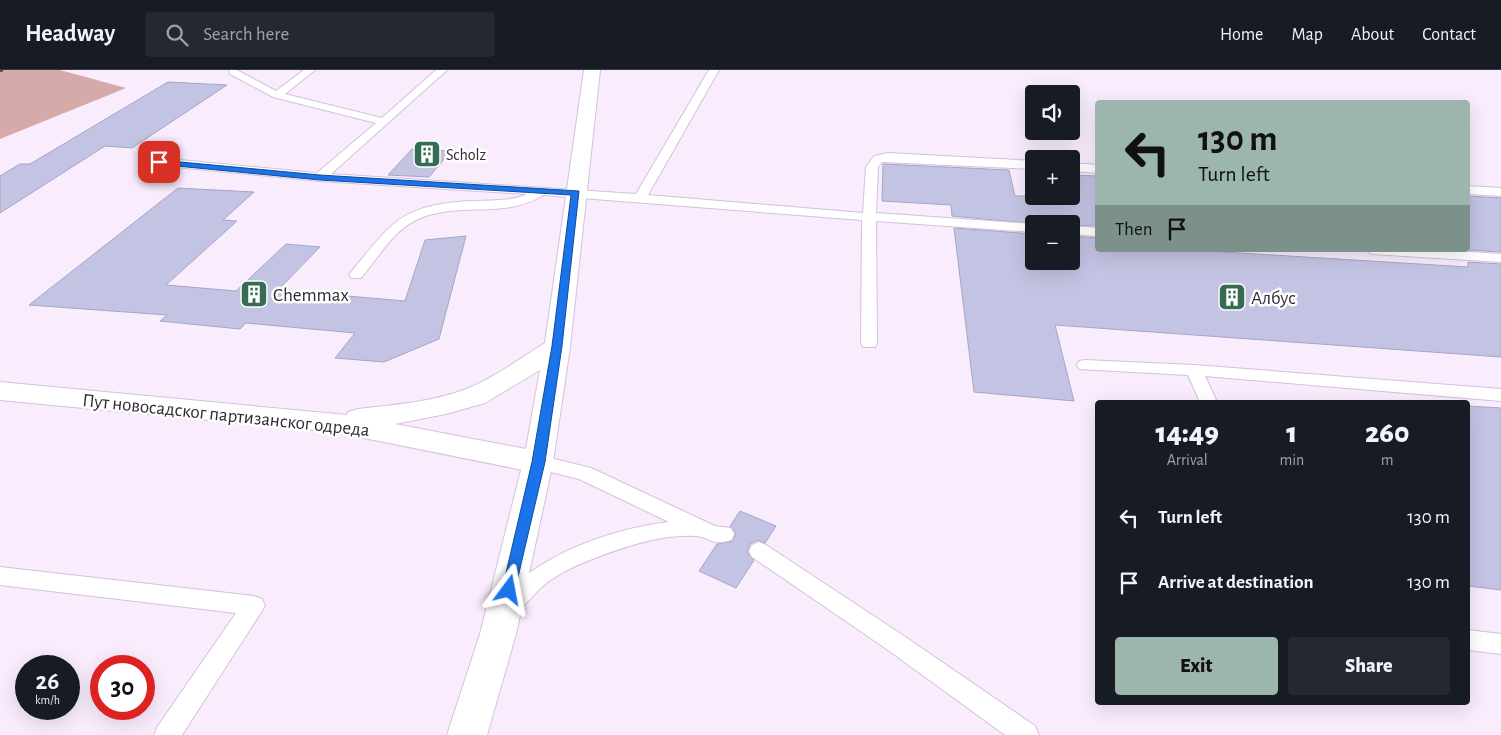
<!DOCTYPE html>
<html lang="en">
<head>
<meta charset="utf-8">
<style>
  :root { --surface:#171b24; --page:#242831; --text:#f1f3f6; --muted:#9ea1a6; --line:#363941; --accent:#9cb6ad }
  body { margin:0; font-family:"Alegreya Sans",sans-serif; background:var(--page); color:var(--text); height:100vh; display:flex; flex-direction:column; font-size:19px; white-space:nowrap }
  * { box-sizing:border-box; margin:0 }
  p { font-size:16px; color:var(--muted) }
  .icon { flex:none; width:28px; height:28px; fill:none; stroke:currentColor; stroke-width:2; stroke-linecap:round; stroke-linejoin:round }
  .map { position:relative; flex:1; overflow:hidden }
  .drawer { position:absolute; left:1095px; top:330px; width:375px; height:305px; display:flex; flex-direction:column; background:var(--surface); border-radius:5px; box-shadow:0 5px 20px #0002 }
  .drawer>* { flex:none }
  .guide { position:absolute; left:1095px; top:30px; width:375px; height:152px; border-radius:5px; box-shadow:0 5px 20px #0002; background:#9cb6ad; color:#111; overflow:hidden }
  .fabs { position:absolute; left:1025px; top:15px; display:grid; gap:10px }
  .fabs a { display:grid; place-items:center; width:55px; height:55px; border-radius:5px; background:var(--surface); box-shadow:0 5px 20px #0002; font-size:25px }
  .speed { position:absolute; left:15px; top:585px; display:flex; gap:10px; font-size:25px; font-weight:700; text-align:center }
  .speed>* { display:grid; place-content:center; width:65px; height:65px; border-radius:50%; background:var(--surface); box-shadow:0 5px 20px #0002; line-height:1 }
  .speed small { font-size:12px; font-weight:400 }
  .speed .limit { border:8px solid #d22; background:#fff; color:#111 }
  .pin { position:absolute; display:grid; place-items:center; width:42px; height:42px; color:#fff; margin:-21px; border-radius:10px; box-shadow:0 2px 8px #0006 }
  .me { position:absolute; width:55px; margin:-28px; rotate:13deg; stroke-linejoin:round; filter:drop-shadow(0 0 4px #0008) }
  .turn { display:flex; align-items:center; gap:18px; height:105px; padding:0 20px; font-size:22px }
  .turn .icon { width:65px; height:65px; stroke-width:2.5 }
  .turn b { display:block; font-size:35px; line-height:42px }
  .then { display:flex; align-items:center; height:48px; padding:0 20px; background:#0003; gap:10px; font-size:19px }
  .eta { display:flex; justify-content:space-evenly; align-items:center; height:85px; text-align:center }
  .eta b { font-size:30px; font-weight:800; line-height:35px }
  .cta { display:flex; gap:10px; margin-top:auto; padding:10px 20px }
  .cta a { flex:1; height:58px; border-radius:5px; background:var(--accent); color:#111; font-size:20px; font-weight:800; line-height:58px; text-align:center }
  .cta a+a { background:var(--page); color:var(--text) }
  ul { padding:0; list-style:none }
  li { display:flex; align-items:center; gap:15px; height:65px; padding:0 20px }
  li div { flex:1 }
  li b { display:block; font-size:19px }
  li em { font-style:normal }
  header { display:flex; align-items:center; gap:30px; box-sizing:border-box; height:70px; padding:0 25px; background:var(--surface); border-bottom:1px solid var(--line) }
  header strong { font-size:24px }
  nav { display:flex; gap:28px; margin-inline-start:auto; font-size:18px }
  .search { width:350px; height:45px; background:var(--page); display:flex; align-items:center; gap:12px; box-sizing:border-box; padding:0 18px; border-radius:5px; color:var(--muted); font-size:19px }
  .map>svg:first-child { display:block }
</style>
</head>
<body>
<header>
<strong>Headway</strong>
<div class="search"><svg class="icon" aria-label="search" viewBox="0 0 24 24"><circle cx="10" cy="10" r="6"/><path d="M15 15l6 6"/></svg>Search here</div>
<nav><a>Home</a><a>Map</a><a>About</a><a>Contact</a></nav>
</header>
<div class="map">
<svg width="1501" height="665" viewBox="0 0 1501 665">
  <rect width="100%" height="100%" fill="#f8ecfd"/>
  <!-- forest -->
  <polygon fill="#d7aaaa" points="0,0 60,0 126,18 0,69"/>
  <!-- building -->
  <g fill="#c3c3e3" stroke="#a6a6c4">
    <polygon points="168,12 227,15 132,78 105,76 0,143 0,106 20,94 30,94"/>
    <polygon points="412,79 451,81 429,107 388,105"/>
    <polygon points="883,94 1009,100 1015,126 1071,126 1071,105 1098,106 1098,156 1036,154 952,146 951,135 882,131"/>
    <polygon points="178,118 254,122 223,150 237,151 166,215 236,221 286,174 320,177 278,220 405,231 425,170 466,166 439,269 384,292 335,288 355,263 246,253 240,259 160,251 167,245 29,235"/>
    <polygon points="1468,126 1501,128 1501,182 1468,180"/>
    <polygon points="954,158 1034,164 1034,191 1071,191 1071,166 1098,168 1098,180 1191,180 1468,197 1468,192 1501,194 1501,287 1055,255 1074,331 974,322"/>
    <polygon points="1468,336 1501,338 1501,520 1468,516"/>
    <polygon points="740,441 776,456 765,473 758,470 750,474 747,482 754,490 736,518 699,501 717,474 733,471 736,463 730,456"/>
  </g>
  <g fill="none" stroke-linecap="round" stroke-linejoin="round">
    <!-- service casing -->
    <g stroke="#d4c1dc" stroke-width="2">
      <g id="service">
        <path d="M229 0H237L276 21 304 0H315L285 24 382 48 436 0H447L331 104 636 124 709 0H719L648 125 863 143 866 97 874 86 888 83 1034 91V99L882 92 878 97 876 143 1034 154V162L876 151 877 273 875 277H863L861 273 862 150 543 125C506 150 456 130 416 150 393 161 378 188 361 208H351L349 205 351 202C393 152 400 135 471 131 490 130 510 132 527 124L320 111 155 95 153 92 159 88 317 103 376 53 273 27 230 4Z"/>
        <polygon points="1071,93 1098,95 1098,103 1071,101"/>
        <polygon points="1468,116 1501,118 1501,126 1468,124"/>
        <polygon points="1071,156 1098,158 1098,166 1071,164"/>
        <polygon points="1365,180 1440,180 1501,184 1501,192 1372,184"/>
        <polygon points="1085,290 1194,295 1501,319 1501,331 1205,306 1217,332 1200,332 1188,305 1079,299 1077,295 1079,291"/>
        <path d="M538 385 591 398 715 456 731 458 734 464 731 470C710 477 710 466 695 466 656 464 615 480 580 494 568 499 554 507 544 515 534 523 526 536 516 541 510 544 507 543 501 541L498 534C502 525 509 520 516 514 555 479 617 458 669 452L579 409 531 397 529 392 531 387Z"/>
        <polygon points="759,472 766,475 904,566 1035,656 1039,665 1005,665 888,580 752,487 749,481 752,475"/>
        <polygon points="0,497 254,526 262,529 265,536 182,665 154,665 158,656 236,543 0,515"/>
        <polygon points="1468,560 1501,564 1501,584 1468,580"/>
      </g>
    </g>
    <!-- minor casing -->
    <g stroke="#d4c1dc" stroke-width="2">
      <polygon id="minor" points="538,381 548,384 553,392 516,564 487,665 447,665 480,564 523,392 528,384"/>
    </g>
    <!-- tertiary casing -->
    <g stroke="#d4c1dc" stroke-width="2">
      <path id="tertiary" d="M584 0H600L570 277 553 392 548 400 538 403 334 362 0 330V312L347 345 348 342 358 339C393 335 431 332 464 320 493 309 519 289 545 273ZM540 300 526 379 395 354 446 344 485 333Z"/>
    </g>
    <!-- service -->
    <use href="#service" fill="#fff" fill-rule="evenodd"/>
    <!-- minor -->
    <use href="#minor" fill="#fff" fill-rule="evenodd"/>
    <!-- tertiary -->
    <use href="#tertiary" fill="#fff" fill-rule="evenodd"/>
    <!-- rail -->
    <polyline stroke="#554c58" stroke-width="2.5" stroke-dasharray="5.5 5.5" stroke-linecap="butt" points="0,1 3,0"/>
  </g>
  <!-- route -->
  <polygon fill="#1a73e8" stroke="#114b97" points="159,90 320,105 579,121 562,276 545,392 514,524 509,526 504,524 502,520 532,392 552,276 571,125 320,110 156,94 155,92"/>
  <!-- icons -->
  <defs>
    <g id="building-square" transform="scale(1.4375)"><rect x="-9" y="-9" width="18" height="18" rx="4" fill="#356c53" stroke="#fefefe"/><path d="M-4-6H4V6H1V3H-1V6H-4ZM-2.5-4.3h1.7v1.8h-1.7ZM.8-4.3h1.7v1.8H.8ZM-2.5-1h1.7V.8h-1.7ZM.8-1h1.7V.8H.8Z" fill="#fff"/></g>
  </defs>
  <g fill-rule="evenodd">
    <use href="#building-square" x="427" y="84"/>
    <use href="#building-square" x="254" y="224"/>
    <use href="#building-square" x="1232" y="227"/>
  </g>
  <g text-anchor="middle" stroke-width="5" stroke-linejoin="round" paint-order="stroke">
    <!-- far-poi labels -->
    <g font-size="16" fill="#312934" stroke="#fefefe" text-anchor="start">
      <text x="446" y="90">Scholz</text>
    </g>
    <!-- poi labels -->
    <g font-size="19" fill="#312934" stroke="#fefefe" text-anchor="start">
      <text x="273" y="231">Chemmax</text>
      <text x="1251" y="234">Албус</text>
    </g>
    <!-- street labels -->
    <g font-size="19" fill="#312934" stroke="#fefefe">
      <text transform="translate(226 344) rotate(6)" y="7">Пут новосадског партизанског одреда</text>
    </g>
  </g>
</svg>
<div class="fabs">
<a><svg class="icon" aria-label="sound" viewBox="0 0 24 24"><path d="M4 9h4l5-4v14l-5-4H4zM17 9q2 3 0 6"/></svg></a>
<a>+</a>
<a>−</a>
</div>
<div class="speed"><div>26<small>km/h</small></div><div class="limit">30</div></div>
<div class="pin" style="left:159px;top:92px;background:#d93025"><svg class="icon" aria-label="arrive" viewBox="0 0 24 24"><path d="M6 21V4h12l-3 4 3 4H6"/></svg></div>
<svg class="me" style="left:509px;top:520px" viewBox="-20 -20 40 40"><path d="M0-17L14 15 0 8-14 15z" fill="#1a73e8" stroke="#fff" stroke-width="4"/></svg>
<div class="guide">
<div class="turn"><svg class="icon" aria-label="left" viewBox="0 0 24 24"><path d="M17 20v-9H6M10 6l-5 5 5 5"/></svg><div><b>130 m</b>Turn left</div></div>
<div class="then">Then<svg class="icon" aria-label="arrive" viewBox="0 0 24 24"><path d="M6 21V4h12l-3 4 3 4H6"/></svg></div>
</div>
<section class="drawer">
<div class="eta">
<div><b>14:49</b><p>Arrival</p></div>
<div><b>1</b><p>min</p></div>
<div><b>260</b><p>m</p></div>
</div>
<ul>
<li><svg class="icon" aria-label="left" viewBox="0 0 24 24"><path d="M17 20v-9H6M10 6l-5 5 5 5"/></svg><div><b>Turn left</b></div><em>130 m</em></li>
<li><svg class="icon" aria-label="arrive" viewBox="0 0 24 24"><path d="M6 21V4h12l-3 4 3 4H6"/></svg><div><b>Arrive at destination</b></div><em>130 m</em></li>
</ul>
<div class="cta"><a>Exit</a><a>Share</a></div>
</section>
</div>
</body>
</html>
